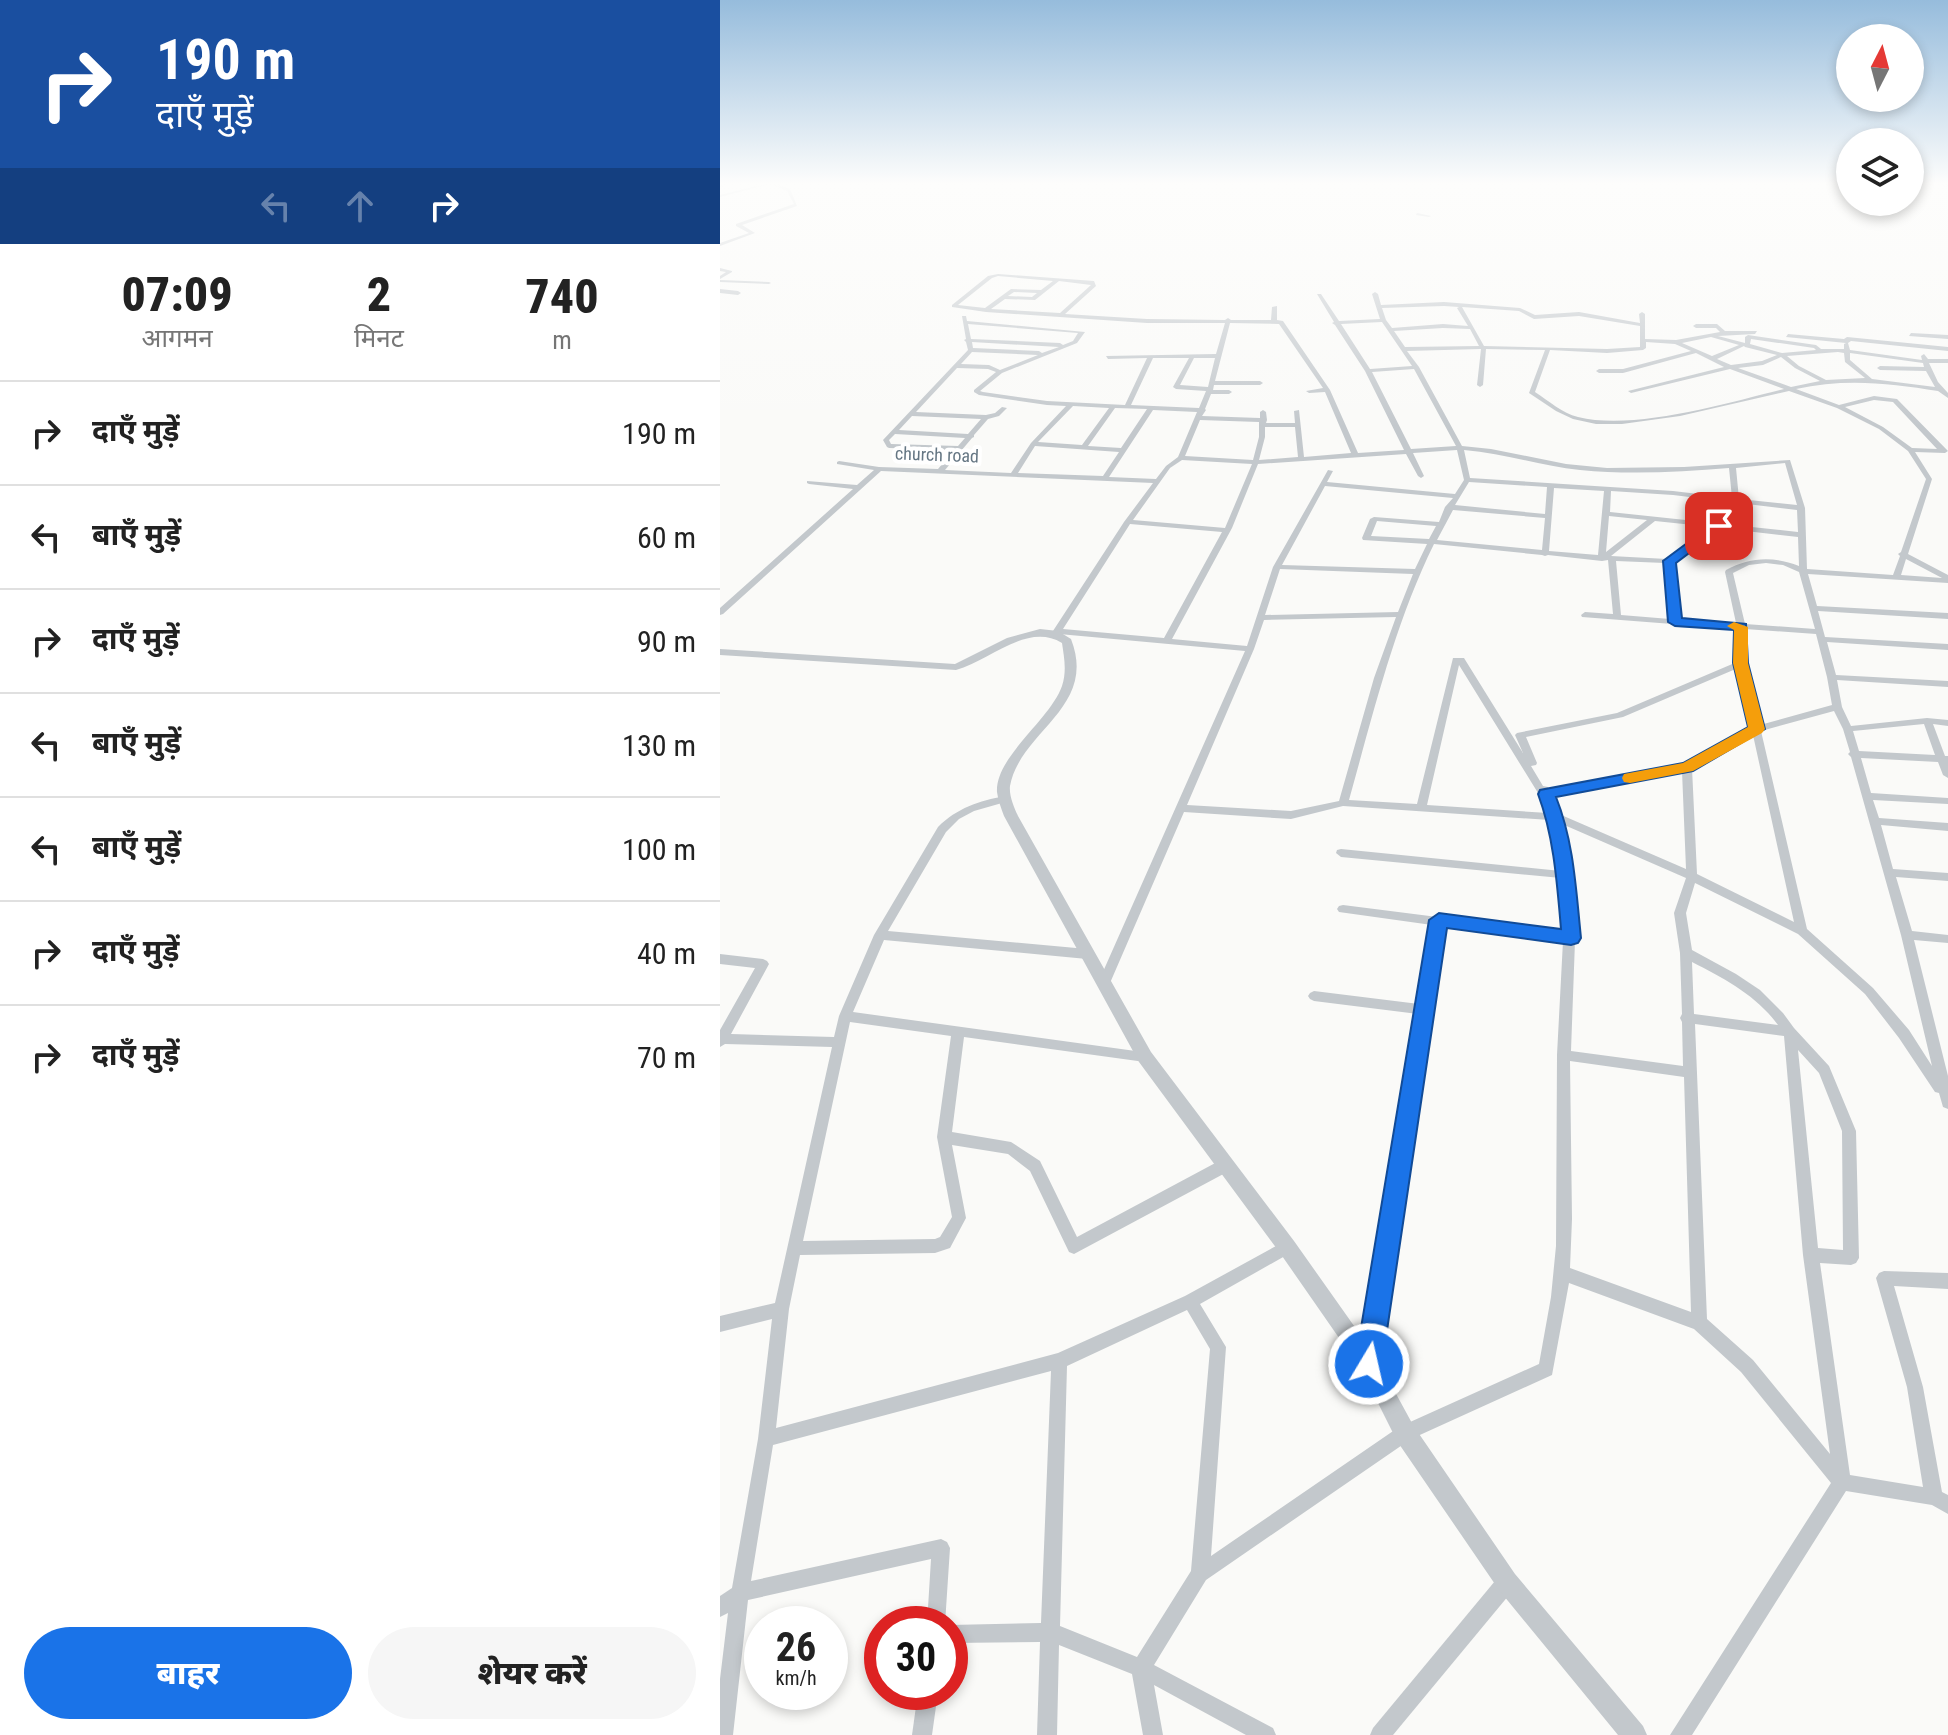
<!DOCTYPE html>
<html lang="hi">
<head>
<meta charset="utf-8">
<style>
  :root { --surface:#fff; --page:#f6f6f6; --text:#222; --muted:#767676; --line:#e0e0e0; --accent:#1a73e8 }
  body { margin:0; font-family:"Roboto Condensed","Noto Sans Devanagari",sans-serif; background:var(--page); color:var(--text); height:100vh; display:flex; flex-direction:column; font-size:30px; white-space:nowrap }
  * { box-sizing:border-box; margin:0 }
  p { font-size:26px; color:var(--muted) }
  .icon { flex:none; width:44px; height:44px; fill:none; stroke:currentColor; stroke-width:2; stroke-linecap:round; stroke-linejoin:round }
  .map { position:relative; flex:1; overflow:hidden }
  .details { display:flex; flex-direction:column; background:var(--surface); width:720px }
  .details>* { flex:none }
  .top-card { background:#1a4fa0; color:#fff; overflow:hidden }
  .needle { width:52px; rotate:6deg }
  .controls { position:absolute; left:1116px; top:24px; display:grid; gap:16px }
  .controls a { display:grid; place-items:center; width:88px; height:88px; border-radius:50%; background:var(--surface); box-shadow:0 4px 12px #0003; font-size:40px }
  .speed { position:absolute; left:24px; top:1606px; display:flex; gap:16px; font-size:40px; font-weight:700; text-align:center }
  .speed>* { display:grid; place-content:center; width:104px; height:104px; border-radius:50%; background:var(--surface); box-shadow:0 4px 12px #0003; line-height:1 }
  .speed small { font-size:20px; font-weight:400 }
  .speed .limit { border:12px solid #d22; background:#fff; color:#111 }
  .pin { position:absolute; display:grid; place-items:center; width:68px; height:68px; color:#fff; margin:-34px; border-radius:16px; box-shadow:0 4px 12px #0006 }
  .me { position:absolute; width:88px; margin:-44px; rotate:9deg; stroke-linejoin:round; filter:drop-shadow(0 0 6px #0008) }
  .turn { display:flex; align-items:center; gap:28px; height:168px; padding:0 24px; font-size:36px }
  .turn .icon { width:104px; height:104px; stroke-width:2.5 }
  .turn b { display:block; font-size:56px; line-height:68px }
  .lanes { display:flex; align-items:center; height:76px; padding:0 24px; background:#0003; justify-content:center; gap:40px; direction:ltr }
  .lanes .off { opacity:.35 }
  .eta { display:flex; justify-content:space-evenly; align-items:center; height:136px; text-align:center }
  .eta b { font-size:48px; font-weight:800; line-height:56px }
  .cta { display:flex; gap:16px; margin-top:auto; padding:16px 24px }
  .cta a { flex:1; height:92px; border-radius:48px; background:var(--accent); color:#fff; font-size:32px; font-weight:800; line-height:92px; text-align:center }
  .cta a+a { background:var(--page); color:var(--text) }
  ul { padding:0; list-style:none }
  li { display:flex; align-items:center; gap:24px; height:104px; padding:0 24px; border-top:2px solid var(--line) }
  li div { flex:1 }
  li b { display:block; font-size:30px }
  li em { font-style:normal }
  main { display:flex; flex:1; min-height:0 }
  .map>svg:first-child { display:block }
</style>
</head>
<body>
<main>
<section class="details">
<div class="top-card">
<div class="turn"><svg class="icon" aria-label="right" viewBox="0 0 24 24"><path d="M7 20v-9h11M14 6l5 5-5 5"/></svg><div><b>190 m</b>दाएँ मुड़ें</div></div>
<div class="lanes"><svg class="icon off" aria-label="left" viewBox="0 0 24 24"><path d="M17 20v-9H6M10 6l-5 5 5 5"/></svg><svg class="icon off" aria-label="ahead" viewBox="0 0 24 24"><path d="M12 20V5M6 11l6-6 6 6"/></svg><svg class="icon" aria-label="right" viewBox="0 0 24 24"><path d="M7 20v-9h11M14 6l5 5-5 5"/></svg></div>
</div>
<div class="eta">
<div><b>07:09</b><p>आगमन</p></div>
<div><b>2</b><p>मिनट</p></div>
<div><b>740</b><p>m</p></div>
</div>
<ul>
<li><svg class="icon" aria-label="right" viewBox="0 0 24 24"><path d="M7 20v-9h11M14 6l5 5-5 5"/></svg><div><b>दाएँ मुड़ें</b></div><em>190 m</em></li>
<li><svg class="icon" aria-label="left" viewBox="0 0 24 24"><path d="M17 20v-9H6M10 6l-5 5 5 5"/></svg><div><b>बाएँ मुड़ें</b></div><em>60 m</em></li>
<li><svg class="icon" aria-label="right" viewBox="0 0 24 24"><path d="M7 20v-9h11M14 6l5 5-5 5"/></svg><div><b>दाएँ मुड़ें</b></div><em>90 m</em></li>
<li><svg class="icon" aria-label="left" viewBox="0 0 24 24"><path d="M17 20v-9H6M10 6l-5 5 5 5"/></svg><div><b>बाएँ मुड़ें</b></div><em>130 m</em></li>
<li><svg class="icon" aria-label="left" viewBox="0 0 24 24"><path d="M17 20v-9H6M10 6l-5 5 5 5"/></svg><div><b>बाएँ मुड़ें</b></div><em>100 m</em></li>
<li><svg class="icon" aria-label="right" viewBox="0 0 24 24"><path d="M7 20v-9h11M14 6l5 5-5 5"/></svg><div><b>दाएँ मुड़ें</b></div><em>40 m</em></li>
<li><svg class="icon" aria-label="right" viewBox="0 0 24 24"><path d="M7 20v-9h11M14 6l5 5-5 5"/></svg><div><b>दाएँ मुड़ें</b></div><em>70 m</em></li>
</ul>
<div class="cta"><a>बाहर</a><a>शेयर करें</a></div>
</section>
<div class="map">
<svg width="1228" height="1735" viewBox="0 0 1228 1735">
  <rect width="100%" height="100%" fill="#fafaf8"/>
  <g fill="none" stroke-linecap="round" stroke-linejoin="round">
    <!-- minor -->
    <g fill="#c3c8cc" fill-rule="evenodd">
      <polygon points="3,184 9,184 0,187 0,185"/>
      <polygon points="44,184 50,184 0,197 0,195"/>
      <polygon points="51,184 56,184 70,189 77,206 22,225 35,233 0,246 0,243 29,233 16,226 16,224 74,204 67,191"/>
      <polygon points="697,213 711,216 709,217 696,215"/>
      <polygon points="0,268 12,271 12,272 0,279 0,276 6,272 0,271"/>
      <path d="M278 274 374 281 376 286 345 314 427 319 505 320 508 318 511 320H551L552 307 557 306V320L563 321 610 390 638 453 684 450 645 371 615 325 612 323 614 322 597 294H601L619 321 660 319 652 294 655 292 658 294 661 305 724 302 800 308 815 315 859 312 920 323 919 314 922 312 925 314V339L956 340 1000 332 996 328H976L973 326 976 324H997L1005 331H1037L1035 334 998 336 1025 343V337L1028 335 1096 345 1101 349H1124V344L1126 343 1066 337 1068 334 1124 339 1127 337 1228 347V351L1131 341 1128 343 1130 350 1202 360 1201 356 1204 354 1208 359H1228V363H1209L1218 382 1228 393V398L1218 391C1170 383 1124 378 1076 389L1119 405 1154 396 1177 399 1228 451 1225 453 1195 452 1212 479 1188 554 1228 575V583L1088 574 1097 606 1228 613V619L1098 611 1105 637 1228 644V650L1107 642 1116 675 1228 681V687L1117 680 1122 707 1131 726 1207 718 1228 720V726L1213 724 1225 756H1228V778L1223 775 1218 762 1141 758 1151 793 1228 798V804L1153 800 1159 818 1228 823V831L1161 825 1173 869 1228 873V881L1176 877 1192 931 1228 935V943L1194 940 1228 1076V1109L1223 1107 1219 1093 1215 1092 1179 1038 1145 994 1078 934 975 883 966 913 972 950 1016 974 1040 990 1063 1013 1074 1028 1109 1066 1136 1131 1139 1258 1136 1263 1131 1265 1100 1263 1130 1475 1203 1487 1187 1387 1156 1278 1159 1273 1164 1271 1228 1273V1289L1174 1286 1203 1387 1222 1492 1228 1495V1514L1212 1505 1126 1491 972 1735H950L1111 1483 1021 1372 974 1329 849 1283 832 1375 691 1439 486 1580 434 1665 553 1728 556 1735H526L434 1685 443 1735H423L412 1674 339 1645 337 1735H317L320 1642 230 1643V1625L321 1623 331 1371 53 1445 31 1581 221 1539 227 1542 230 1548 225 1624H207L211 1559 28 1600 13 1735H0V1679L8 1613 0 1617V1596L12 1588 38 1439 52 1319 0 1332V1316L55 1303 112 1047 5 1044 0 1047V1030L35 968 0 964V954L43 959 47 961 49 964 11 1034 114 1037 119 1016 154 935 218 827C237 808 259 801 285 796L290 799 289 801 254 811 239 819 226 832 168 931 367 949 371 951 373 954 371 957 367 959 164 940 133 1012 430 1053 431 1057 430 1061 425 1062 244 1037 232 1132 291 1142 320 1161 357 1237 499 1161 504 1160 509 1161 511 1166 509 1171 354 1254 349 1252 310 1171 288 1154 232 1145 246 1218 230 1248 215 1253 80 1255 69 1309 56 1428 338 1353 465 1296 567 1240 572 1242 574 1247 572 1252 480 1304 506 1347 491 1556 679 1427 819 1364 831 1297 836 1246 837 1055 843 941 724 926 657 1363 655 1369 649 1371 643 1369 641 1363 698 1014 594 1001 590 999 588 996 590 993 594 991 699 1004 712 925 619 912 617 909 619 906 623 905 843 933 841 878 621 857 616 853 617 850 621 849 841 871 836 838 830 820 623 806 571 819 464 812 390 983 388 986 384 988 380 986 378 983 525 651 339 634 335 637 331 634 404 522 433 483 161 471 3 614 0 615V608L133 489 89 484 87 483V481L137 485 154 470 117 464V462L119 461 159 467 218 469 234 450 169 448 167 447 163 440 248 350 246 342 244 340 246 339 242 316H246L247 321 365 332 357 343 282 373 260 391 263 392 327 401 405 405 427 358 388 359 386 356 496 354 505 323H427L266 312 232 307V305L268 276ZM278 276 333 281 321 290 291 289 265 308 238 305 272 278ZM339 281 371 285 340 313 271 309 285 299 315 300ZM294 292 317 293 312 297 288 296ZM724 306 739 307 737 308 748 326 723 324 672 328 666 320 662 308ZM742 307 799 311 814 319 859 316 920 326V347L887 349 764 346ZM662 322 692 366 650 369 621 324ZM510 323 559 324 603 388 586 391 589 393 605 392 631 453 584 457 579 410 574 411 575 423H546L547 420 546 412 543 410 540 412V418L482 416 486 410 485 409 491 394H509L512 392 509 390H493L494 385H540L543 383 540 381H495ZM248 324 358 333 353 341 343 345 340 343 251 339ZM723 328 750 329 759 346 685 347 674 331ZM991 337 1019 345 992 356 962 343ZM1031 339 1094 348 1096 350 1062 353 1030 344ZM252 342 339 347 322 353 319 351 253 348ZM926 342 955 344 971 351 903 369H879L876 371 879 373H903L976 353 1004 367 908 391 911 393 1010 369 1064 389C1007 403 914 431 858 417 842 413 829 401 815 392L830 350 887 353 923 350 926 348ZM1024 346 1025 347 1057 355 1042 361 1011 365 997 359ZM761 349 757 385 760 387 763 385 766 349 825 350 809 393 836 411 853 419 876 424H902L960 416 1069 391 1117 408 1159 429 1188 451 1206 479 1181 552 1178 554 1180 556 1173 575 1087 569 1085 508 1070 460 964 467 887 468 846 464 771 449 742 446 699 367 687 351ZM252 352 318 355 280 370 269 365 241 364ZM1118 352 1124 353 1125 362 1145 378 1106 380 1079 366 1067 356ZM1130 353 1203 363 1204 367 1160 366 1157 368 1160 370 1206 371 1215 387 1152 379 1130 360ZM1061 357 1075 368 1100 381 1071 387 1018 368 1043 365ZM433 358H469L453 387 456 389 486 391 479 408 411 405ZM474 358H495L488 387 460 385ZM237 368 268 369 276 372 254 390V392L259 395 327 405 346 406 311 443 291 473 225 470 252 438 254 437V435L268 419 279 416 287 408 282 407 275 413 266 415 196 412ZM694 369 736 446 691 449 652 372ZM1154 400 1173 402 1217 449 1192 448 1163 427 1125 407ZM353 406 389 408 362 445 318 442ZM395 408 427 409 401 448 368 446ZM433 410 477 412 458 457 446 466 436 479 389 477ZM192 416 261 419 248 434 179 430ZM480 420 539 422V437L533 460 465 456ZM545 427H575L578 457 539 460 545 437ZM175 434 245 438 238 446 171 444 169 440ZM315 446 399 452 383 476 298 473ZM737 450 744 480 735 494 607 482 613 471 608 470 553 567 527 646 452 639 512 528 538 464 686 454 698 476 701 478 704 476 693 453ZM744 450C783 453 821 466 860 470 909 475 960 472 1009 468L1012 498 953 491 750 478ZM462 460 532 464 505 528 413 520 450 468ZM1065 463 1077 505 1019 499 1016 468ZM749 482 827 487 825 514 735 505ZM605 486 733 498 725 507 719 522 654 517 650 519 642 538 643 540 707 544 695 569 562 565ZM834 488 884 491 878 555 829 551ZM891 491 953 495 1077 510 1078 532 890 512ZM733 510 825 518 822 550 717 540ZM889 516 927 520 886 552ZM657 521 716 526 709 539 651 536ZM935 521 992 527 947 559 891 556ZM410 524 502 532 444 638 343 629ZM1000 528 1078 537 1079 566C1053 556 1030 557 1006 570L1005 572 1016 623 959 619 953 562ZM714 544 822 555 825 556 828 555 882 561 888 560 893 614 865 612 861 615 862 617 1017 629V662L897 713 797 733 795 735 803 753 744 658H733L697 804 629 800C653 714 675 623 714 544ZM1186 559 1222 578 1181 575ZM896 561 945 563 950 619 901 615ZM1046 563 1063 565 1079 572 1095 629 1025 624 1013 573 1029 565ZM560 569 693 574 678 612 545 615ZM676 617 654 678 619 801 571 811 467 805 534 649 544 620ZM1025 629 1096 634 1107 677 1112 705 1040 725 1025 663ZM739 665 826 806 828 813 707 805ZM1018 668 1031 728 964 764 829 790 828 787 823 786 811 766 816 765 817 763 806 737 903 717ZM1114 711 1123 729 1130 752 1128 754 1131 757 1181 935 1212 1066 1189 1030 1153 988 1087 929 1041 731ZM1204 724 1215 755 1139 751 1133 731ZM1033 735 1074 922 977 874 972 768ZM962 771 966 869 839 814 830 797ZM842 824 966 878 954 913 960 953 962 1014 960 1018 962 1022 963 1066 851 1051 855 941 857 938 855 935C855 898 853 859 842 824ZM972 962C1005 979 1036 995 1058 1025L974 1014ZM130 1022 231 1036 217 1137 232 1217 220 1237 215 1239 83 1241ZM975 1024 1064 1036 1083 1255 1110 1454 1033 1360 987 1319ZM1078 1050 1099 1073 1122 1131 1123 1250 1098 1248ZM850 1061 964 1077 971 1312 850 1268 852 1219ZM467 1310 490 1349 471 1571 417 1657 340 1626 347 1366Z"/>
      <polygon points="0,280 49,282 51,283 49,284 0,282"/>
      <polygon points="0,289 18,291 21,293 18,295 0,293"/>
      <polygon points="1191,333 1228,335 1228,339 1189,336"/>
      <polygon points="787,1573 794,1575 796,1582 794,1589 673,1735 650,1735 653,1728 780,1575"/>
      <polygon points="198,1692 218,1692 212,1735 192,1735"/>
    </g>
    <!-- tertiary -->
    <g fill="#c3c8cc" fill-rule="evenodd">
      <polygon points="1216,184 1228,185 1228,187 1216,185"/>
      <path d="M320 629 338 631 351 639C378 708 300 731 290 786 289 796 294 807 298 816L431 1052 574 1241 656 1357 693 1425 795 1574 923 1726 927 1735H898L779 1590 677 1441 642 1371 560 1253 419 1062 284 816C281 808 278 800 277 792 275 757 330 720 342 686 347 671 344 657 342 643 307 622 270 661 236 670L0 655V649L235 664 287 638Z"/>
    </g>
  </g>
  <!-- sky -->
  <linearGradient id="sky" x2="0" y2="1"><stop stop-color="#96bcdc"/><stop offset="0.43" stop-color="#fdfdfc"/><stop offset="1" stop-color="#fdfdfc" stop-opacity="0"/></linearGradient>
  <rect width="1228" height="427" fill="url(#sky)"/>
  <!-- route -->
  <path fill="#1a73e8" stroke="#114b97" stroke-width="2" d="M994 523 1005 526 956 563 962 618 1026 624 1028 663 1045 729 973 771 836 797C854 842 856 890 861 938L858 943 851 945 727 928 662 1364 658 1373 649 1377 639 1373 635 1364 709 920 719 913 841 929C837 883 834 837 818 794L820 790 963 763 1028 727 1013 663 1014 630 955 626 948 622 943 561Z"/>
  <!-- slow -->
  <polygon fill="#f59e0b" points="1014,622 1028,627 1028,663 1045,729 1042,733 973,771 910,783 904,782 902,778 904,774 963,763 1028,727 1013,663 1014,630 1007,626"/>
  <g text-anchor="middle" stroke-width="8" stroke-linejoin="round" paint-order="stroke">
    <!-- far-street labels -->
    <g font-size="18" fill="#657683" stroke="#fff">
      <text transform="translate(217 455) rotate(2)" y="6">church road</text>
    </g>
  </g>
</svg>
<div class="controls">
<a><svg class="needle" viewBox="-14 -14 28 28"><path d="M0-13l5 13h-10z" fill="#e53935"/><path d="M0 13l5-13h-10z" fill="#767676"/></svg></a>
<a><svg class="icon" aria-label="layers" viewBox="0 0 24 24"><path d="M12 4l9 5-9 5-9-5zM3 14l9 5 9-5"/></svg></a>
</div>
<div class="speed"><div>26<small>km/h</small></div><div class="limit">30</div></div>
<div class="pin" style="left:999px;top:526px;background:#d93025"><svg class="icon" aria-label="arrive" viewBox="0 0 24 24"><path d="M6 21V4h12l-3 4 3 4H6"/></svg></div>
<svg class="me" style="left:649px;top:1364px" viewBox="-20 -20 40 40"><circle r="17" fill="#1a73e8" stroke="#fff" stroke-width="3"/><path d="M0-11L8 9 0 5-8 9z" fill="#fff"/></svg>
</div>
</main>
</body>
</html>
